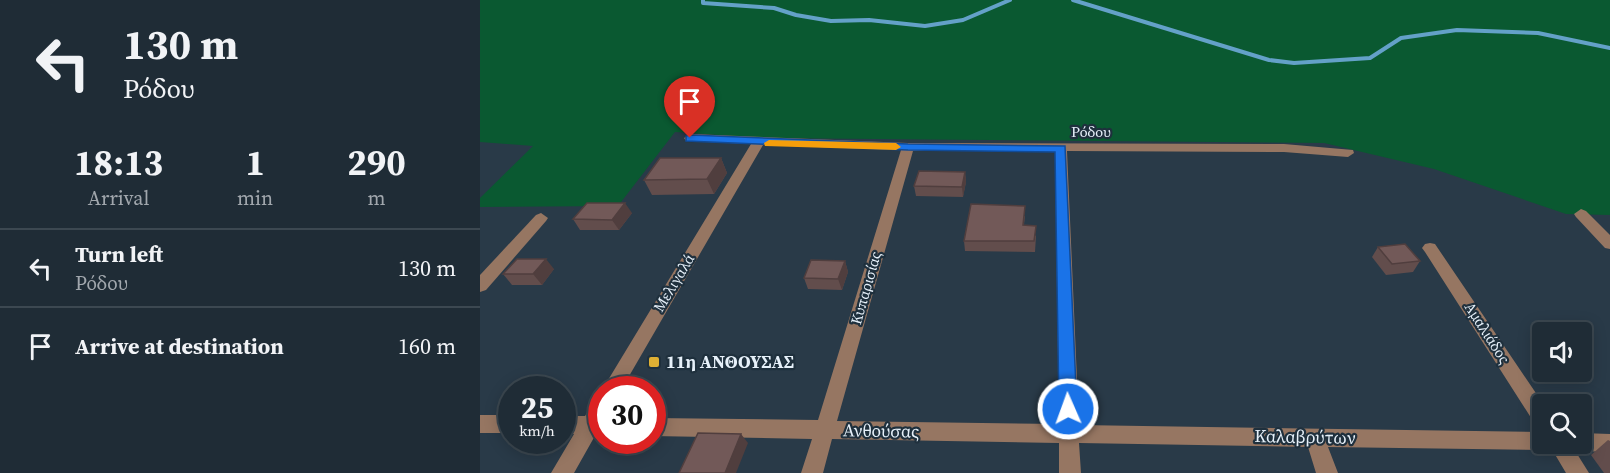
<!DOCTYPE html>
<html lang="en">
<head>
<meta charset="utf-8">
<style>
  :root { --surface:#1f2c36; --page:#27343e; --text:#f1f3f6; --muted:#a1a7ad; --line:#3c4851 }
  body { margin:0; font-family:"Source Serif 4",serif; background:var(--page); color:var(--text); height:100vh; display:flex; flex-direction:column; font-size:22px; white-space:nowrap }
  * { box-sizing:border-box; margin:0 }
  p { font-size:20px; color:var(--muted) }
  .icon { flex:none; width:33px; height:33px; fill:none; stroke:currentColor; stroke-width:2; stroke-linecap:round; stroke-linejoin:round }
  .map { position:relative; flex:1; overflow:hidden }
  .side { display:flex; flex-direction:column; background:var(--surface); width:480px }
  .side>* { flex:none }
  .guide { background:#1f2c36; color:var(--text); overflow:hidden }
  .tools { position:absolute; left:1052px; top:322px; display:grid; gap:12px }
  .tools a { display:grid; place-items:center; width:60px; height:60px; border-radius:6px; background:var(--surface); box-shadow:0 3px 15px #0003,0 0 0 2px var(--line); font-size:30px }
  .speed { position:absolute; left:18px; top:376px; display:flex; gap:12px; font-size:30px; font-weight:700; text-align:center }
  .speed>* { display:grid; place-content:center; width:78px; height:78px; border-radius:50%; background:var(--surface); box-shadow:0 3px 15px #0003,0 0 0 2px var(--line); line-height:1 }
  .speed small { font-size:15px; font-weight:400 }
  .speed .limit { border:9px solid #d22; background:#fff; color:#111 }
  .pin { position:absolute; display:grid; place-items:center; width:51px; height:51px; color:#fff; margin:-62px -26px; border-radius:50% 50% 50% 0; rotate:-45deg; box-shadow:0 0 6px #0007 }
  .pin .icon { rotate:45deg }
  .me { position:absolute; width:66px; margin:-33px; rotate:358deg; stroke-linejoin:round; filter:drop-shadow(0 0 4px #0008) }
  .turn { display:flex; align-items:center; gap:21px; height:126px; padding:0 24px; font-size:27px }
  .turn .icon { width:78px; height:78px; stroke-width:2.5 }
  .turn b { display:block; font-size:42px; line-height:51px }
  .eta { display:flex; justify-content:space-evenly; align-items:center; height:102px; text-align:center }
  .eta b { font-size:36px; font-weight:700; line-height:42px }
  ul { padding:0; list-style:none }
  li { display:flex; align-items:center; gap:18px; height:78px; padding:0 24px; border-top:2px solid var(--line) }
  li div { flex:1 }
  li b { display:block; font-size:22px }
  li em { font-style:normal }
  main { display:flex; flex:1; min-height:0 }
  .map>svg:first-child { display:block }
</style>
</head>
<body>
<main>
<section class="side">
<div class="guide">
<div class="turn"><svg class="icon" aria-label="left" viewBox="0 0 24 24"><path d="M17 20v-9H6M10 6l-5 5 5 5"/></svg><div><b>130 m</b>Ρόδου</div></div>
</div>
<div class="eta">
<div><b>18:13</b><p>Arrival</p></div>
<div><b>1</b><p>min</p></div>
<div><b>290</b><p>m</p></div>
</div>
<ul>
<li><svg class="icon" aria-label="left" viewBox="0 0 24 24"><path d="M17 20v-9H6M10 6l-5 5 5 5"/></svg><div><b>Turn left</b><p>Ρόδου</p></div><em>130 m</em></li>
<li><svg class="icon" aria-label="arrive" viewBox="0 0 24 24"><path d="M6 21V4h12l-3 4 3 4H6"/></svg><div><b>Arrive at destination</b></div><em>160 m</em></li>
</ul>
</section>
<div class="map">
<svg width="1130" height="473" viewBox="0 0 1130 473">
  <rect width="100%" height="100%" fill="#293a48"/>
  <!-- green -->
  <polygon fill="#0a5931" points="0,0 1130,0 1130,215 1086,214 954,169 844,143 282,138 195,132 138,206 0,207 0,198 53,146 0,142"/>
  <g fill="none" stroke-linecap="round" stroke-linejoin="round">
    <!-- stream -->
    <g stroke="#64a1c8" stroke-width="4">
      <polyline points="223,0 223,3 294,8 316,15 351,21 389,20 445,26 483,20 530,0"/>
      <polyline points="593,0 789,60 814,63 890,58 921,38 977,30 1058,33 1130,48"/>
    </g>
    <!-- minor -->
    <g fill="#967662" fill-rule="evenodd">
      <path d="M210 134 428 143 804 144 873 150 874 153 868 157 804 152 587 151 599 425 1062 432V444H1091L1094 448 1092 444H1101V433L1130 434V452L1101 451 1094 449 1109 473H1086L1070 446 1062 450 848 447 858 473H836L828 447 599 443 601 473H579V443L352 439 343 473H321L332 439 172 436V418L338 420 421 150 283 145 141 390H122L271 144 206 141 204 138ZM433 151H575L579 424 357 421Z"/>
      <polygon points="1101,209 1106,211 1130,235 1130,249 1125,248 1096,217 1094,214"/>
      <polygon points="61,213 68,218 66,221 6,290 0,292 0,275 56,215"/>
      <polygon points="950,243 955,244 1064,405 1062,405 1062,427 1055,424 945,252 942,248 945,244"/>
      <polygon points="122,398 122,433 116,434 94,473 71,473 94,434 82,434 82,416 105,416 115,400"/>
      <rect x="0" y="415" width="32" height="18"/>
    </g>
  </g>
  <!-- wall -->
  <g fill="#624d4c">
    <polygon points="241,158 247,173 234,194 172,195 164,180"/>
    <polygon points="485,172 486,182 483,197 436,196 434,186"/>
    <polygon points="152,213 139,230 100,230 93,219"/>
    <polygon points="545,216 544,225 556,236 555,252 485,251 484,241"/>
    <polygon points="898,247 940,261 933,272 906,275 892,257"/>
    <polygon points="365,261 368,272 362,290 328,289 324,278"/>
    <polygon points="74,269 62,285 32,285 23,274"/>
    <polygon points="1128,440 1130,441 1130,473 1124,473 1111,455"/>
  </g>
  <!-- shaded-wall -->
  <g fill="#503e3e">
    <polygon points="241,158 247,173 234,194 227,179"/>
    <polygon points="485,172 486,182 483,197 482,187"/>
    <polygon points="145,203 152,213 139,230 132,220"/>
    <polygon points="66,259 74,269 62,285 53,274"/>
    <polygon points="365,261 368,272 362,290 358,279"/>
    <polygon points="261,434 268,443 256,473 245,473"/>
  </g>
  <!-- building -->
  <g fill="#725958" stroke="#503e3e" stroke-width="1.5">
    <polygon points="180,158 241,158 227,179 164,180"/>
    <polygon points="439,171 485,172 482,187 434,186"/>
    <polygon points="107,203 145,203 132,220 93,219"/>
    <polygon points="491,204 545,206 543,225 556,226 554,241 484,241"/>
    <polygon points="925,244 940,261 912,264 898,247"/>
    <polygon points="37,259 66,259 53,274 23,274"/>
    <polygon points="331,260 365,261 358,279 324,278"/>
    <polygon points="218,433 261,434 245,473 199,473"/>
  </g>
  <!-- route -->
  <polygon fill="#1a73e8" stroke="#114b97" stroke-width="1.5" points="210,135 428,144 585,146 597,409 594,415 588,417 582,415 579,409 575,152 428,150 206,141 206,136"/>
  <!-- slow -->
  <polygon fill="#f59e0b" points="289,140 416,143 421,147 416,150 285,146 284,143"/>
  <!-- markers -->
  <rect fill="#dfb034" stroke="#1f303d" stroke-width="2" x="168" y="356" width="12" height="12" rx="3"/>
  <g text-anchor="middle" stroke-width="4.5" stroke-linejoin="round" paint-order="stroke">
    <!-- street labels -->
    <g font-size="15" fill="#e7f1fa" stroke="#1f303d">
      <text x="611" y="137">Ρόδου</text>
      <text transform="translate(194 283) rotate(-59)" y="5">Μελιγαλά</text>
      <text transform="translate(386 288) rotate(-74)" y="5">Κυπαρισίας</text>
      <text transform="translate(1007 333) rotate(57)" y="5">Αμαλιάδος</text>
    </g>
    <!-- near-poi labels -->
    <g font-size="18" font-weight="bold" fill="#e7f1fa" stroke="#1f303d" text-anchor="start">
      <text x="186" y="368">11η ΑΝΘΟΥΣΑΣ</text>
    </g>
    <!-- near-street labels -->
    <g font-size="18" fill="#e7f1fa" stroke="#1f303d">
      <text transform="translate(401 431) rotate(1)" y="6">Ανθούσας</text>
      <text transform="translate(825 437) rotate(1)" y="6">Καλαβρύτων</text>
    </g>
  </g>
</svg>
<div class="tools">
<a><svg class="icon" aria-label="sound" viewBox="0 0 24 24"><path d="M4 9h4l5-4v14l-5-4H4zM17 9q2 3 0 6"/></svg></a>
<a><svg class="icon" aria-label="search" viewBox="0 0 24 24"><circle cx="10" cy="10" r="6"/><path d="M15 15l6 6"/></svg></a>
</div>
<div class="speed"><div>25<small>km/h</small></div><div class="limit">30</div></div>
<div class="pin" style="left:210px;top:138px;background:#d93025"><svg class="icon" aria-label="arrive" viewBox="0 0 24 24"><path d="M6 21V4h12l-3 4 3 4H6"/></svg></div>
<svg class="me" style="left:588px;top:409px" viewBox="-20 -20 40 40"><circle r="17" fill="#1a73e8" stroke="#fff" stroke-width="3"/><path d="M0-11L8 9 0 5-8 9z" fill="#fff"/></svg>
</div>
</main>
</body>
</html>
